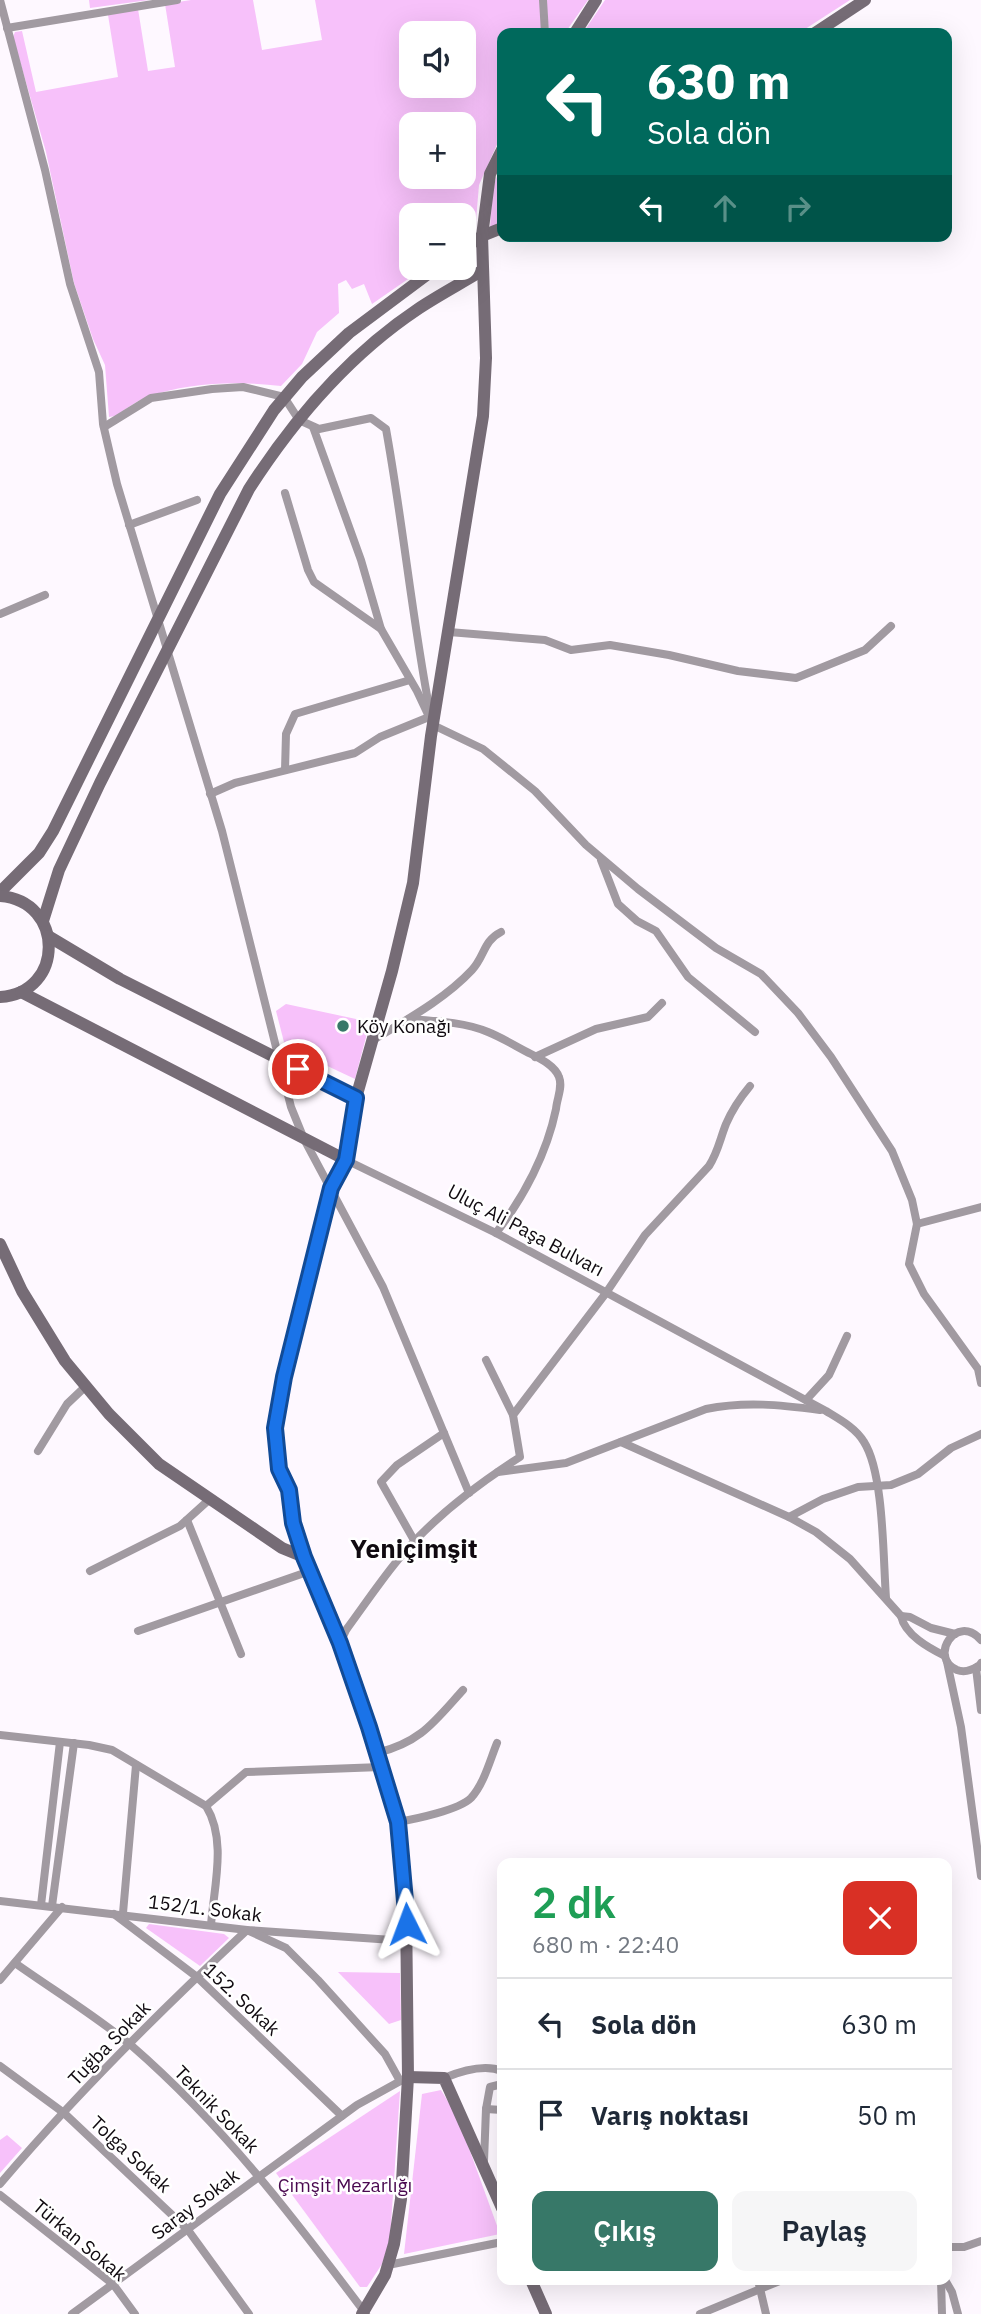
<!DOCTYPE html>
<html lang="tr">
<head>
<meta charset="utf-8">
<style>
  :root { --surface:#fff; --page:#f6f6f7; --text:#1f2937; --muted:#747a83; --line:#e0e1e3; --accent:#377868 }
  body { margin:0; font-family:"IBM Plex Sans",sans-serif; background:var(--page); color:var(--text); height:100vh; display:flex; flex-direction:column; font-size:26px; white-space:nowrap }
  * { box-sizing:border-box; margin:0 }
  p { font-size:23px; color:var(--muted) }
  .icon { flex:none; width:38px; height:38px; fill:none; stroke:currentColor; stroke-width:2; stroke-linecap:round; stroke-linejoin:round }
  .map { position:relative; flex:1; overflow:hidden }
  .sheet { position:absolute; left:497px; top:1858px; width:455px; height:427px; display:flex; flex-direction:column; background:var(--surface); border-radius:14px; box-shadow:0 7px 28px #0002 }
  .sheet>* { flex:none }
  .banner { position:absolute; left:497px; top:28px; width:455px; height:214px; border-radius:14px; box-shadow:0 7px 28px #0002; background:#00695c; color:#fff; overflow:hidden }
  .controls { position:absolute; left:399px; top:21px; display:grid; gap:14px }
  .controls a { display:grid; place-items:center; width:77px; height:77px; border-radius:14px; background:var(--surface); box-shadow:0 7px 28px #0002; font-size:35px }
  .pin { position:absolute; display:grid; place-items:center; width:60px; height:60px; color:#fff; margin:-30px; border:4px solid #fff; border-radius:50%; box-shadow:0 2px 7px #0007 }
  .me { position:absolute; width:77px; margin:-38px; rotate:357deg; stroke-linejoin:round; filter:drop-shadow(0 0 5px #0008) }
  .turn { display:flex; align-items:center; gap:24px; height:147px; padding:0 35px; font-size:32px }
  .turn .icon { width:91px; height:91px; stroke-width:2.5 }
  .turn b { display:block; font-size:49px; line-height:60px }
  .lanes { display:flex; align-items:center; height:66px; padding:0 35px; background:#0003; justify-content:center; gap:35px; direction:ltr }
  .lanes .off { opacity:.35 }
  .round { display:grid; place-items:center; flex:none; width:74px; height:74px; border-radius:14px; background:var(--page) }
  .overview { display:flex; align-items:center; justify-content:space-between; height:119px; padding:0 35px }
  h1 { font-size:42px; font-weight:600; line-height:52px; color:#1e9e55 }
  .cta { display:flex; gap:14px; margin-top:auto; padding:14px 35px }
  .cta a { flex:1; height:80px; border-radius:14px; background:var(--accent); color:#fff; font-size:28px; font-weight:600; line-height:80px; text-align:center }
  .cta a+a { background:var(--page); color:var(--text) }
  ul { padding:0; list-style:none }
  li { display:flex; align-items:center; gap:21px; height:91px; padding:0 35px; border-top:2px solid var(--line) }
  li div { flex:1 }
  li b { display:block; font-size:26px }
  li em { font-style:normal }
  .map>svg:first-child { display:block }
</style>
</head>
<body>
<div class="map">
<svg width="981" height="2314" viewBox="0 0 981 2314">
  <rect width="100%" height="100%" fill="#fef8ff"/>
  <!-- green -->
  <g fill="#f7c1fa" fill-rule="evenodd">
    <polygon points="89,0 149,0 90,8"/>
    <path d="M191 0H253L262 50 322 40 315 0H540L543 33H502V133L479 185 475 232 464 240V215H411V268H424L372 304 364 284 352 289 346 280 338 284 339 313 317 332 302 364 281 386C238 381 189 382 147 397 136 401 125 410 115 416L109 417 105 365 93 339 74 283 46 152 13 37 15 32 22 31 36 92 118 77 108 15 138 9 148 71 175 67 165 4ZM411 33H464V86H411ZM411 124H464V177H411Z"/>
    <polygon points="546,0 588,0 565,33 549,33"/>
    <polygon points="605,0 850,0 799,33 583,33"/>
    <polygon points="502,163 502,223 490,228 493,187"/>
    <polygon points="286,1004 370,1022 355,1079 285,1046 276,1011"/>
    <polygon points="149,1924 224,1934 229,1938 200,1966 146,1928"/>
    <polygon points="338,1972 400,1973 401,2020 389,2024"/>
    <polygon points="441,2090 458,2118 500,2234 404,2254 422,2094"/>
    <polygon points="400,2091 390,2239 382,2264 367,2287 360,2287 276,2173"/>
    <polygon points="7,2135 22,2148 0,2173 0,2140"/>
  </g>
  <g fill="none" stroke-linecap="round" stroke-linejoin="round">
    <!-- street -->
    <g stroke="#a19aa1" stroke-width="8">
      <polyline points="0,0 45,170 70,284 99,372 103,424 117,484 222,831 291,1107 304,1139 383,1287 469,1493"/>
      <polyline points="543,0 545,33"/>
      <polyline points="7,28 177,0"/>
      <path d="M104 427 151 398 212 389 243 387 284 397 299 420 319 429 371 418 386 429C403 523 412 618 430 712"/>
      <polyline points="313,427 361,560 381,629 417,691 433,725 483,749 535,791 586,845 638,889 716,948 761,974 798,1013 831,1057 892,1151 912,1200 917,1224 909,1264 924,1294 978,1369 981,1383"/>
      <polyline points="285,493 308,570 314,582 381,629"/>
      <polyline points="129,525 197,500"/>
      <polyline points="0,614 45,595"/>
      <polyline points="449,632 545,640 571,650 610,645 669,655 738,671 796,678 865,650 891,626"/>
      <polyline points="285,770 286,734 295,714 410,680"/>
      <polyline points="210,794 235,783 355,753 380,737 429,717"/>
      <polyline points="601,860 618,904 637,921 656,931 688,977 755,1032"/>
      <path d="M409 1019C435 1021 464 1022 488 1032 503 1038 517 1047 531 1054 541 1059 555 1066 559 1077 563 1087 557 1098 556 1109 547 1153 524 1197 496 1233"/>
      <path d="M373 1040C406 1020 445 999 472 970 485 956 483 941 501 932"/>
      <polyline points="535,1057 596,1029 648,1017 662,1003"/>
      <path d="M346 1160 496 1233 826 1411C839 1419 856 1428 864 1442 884 1473 883 1558 886 1598"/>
      <polyline points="917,1224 981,1207"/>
      <polyline points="486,1360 513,1415"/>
      <polyline points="806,1400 829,1375 847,1336"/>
      <path d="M621 1442 789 1517 816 1532 850 1559 901 1616C905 1635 929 1648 945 1656"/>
      <polyline points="38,1451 67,1404 86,1386"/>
      <path d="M498 1472 566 1463 706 1409C745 1401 781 1405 820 1410"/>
      <polyline points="789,1517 823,1499 858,1487 891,1485 918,1474 951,1448 981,1434"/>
      <polyline points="187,1520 241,1654"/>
      <polyline points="415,1542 381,1482 397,1465 444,1433"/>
      <polyline points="90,1571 180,1526 211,1498"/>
      <polyline points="901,1616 910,1617 931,1628 955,1634"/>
      <polyline points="138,1631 310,1571"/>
      <path d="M981 1640C956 1612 928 1658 957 1670 965 1673 972 1670 978 1666V1668L981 1663"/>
      <path d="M340 1643 346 1630C363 1607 379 1583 397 1561 431 1519 475 1486 520 1457L513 1415 606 1293 645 1235 709 1166C718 1152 720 1139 726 1124 732 1110 740 1098 750 1086"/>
      <polyline points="947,1662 961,1727 981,1876"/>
      <polyline points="976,1668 981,1710"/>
      <path d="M0 1735 89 1745 112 1750 206 1806C227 1840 214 1886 211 1925"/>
      <path d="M377 1753C421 1742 434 1722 463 1690"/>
      <polyline points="206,1806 246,1772 381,1767"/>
      <path d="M398 1822C415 1819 459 1810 471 1798 484 1784 490 1760 497 1743"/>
      <polyline points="0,1901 247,1930 407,1941"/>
      <polyline points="41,1905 60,1742"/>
      <polyline points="52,1906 74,1743"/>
      <polyline points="123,1913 136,1765"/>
      <polyline points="114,1914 197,1977 342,2116"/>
      <path d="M15 1963C53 1990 96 2016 132 2046 224 2126 293 2217 366 2314"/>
      <polyline points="0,1980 62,1907"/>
      <polyline points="0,2066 64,2113 188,2230 249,2314"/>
      <path d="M444 2078C461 2071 485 2064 502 2071"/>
      <polyline points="486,2109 502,2110"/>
      <polyline points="484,2161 486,2109 490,2087 502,2084"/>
      <path d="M0 2184C76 2094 161 2010 247 1930L286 1948 318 1980 385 2054 400 2081"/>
      <polyline points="0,2195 113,2284 135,2314"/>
      <polyline points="947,2247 964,2247 981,2241"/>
      <polyline points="388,2265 502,2242"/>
      <polyline points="758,2280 766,2314"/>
      <polyline points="941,2280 942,2314"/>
      <polyline points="945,2280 952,2292 958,2314"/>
      <polyline points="72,2314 357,2105 404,2079"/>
      <polyline points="700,2314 782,2280"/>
    </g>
    <!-- secondary -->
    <g stroke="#766c76" stroke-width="12">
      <polyline points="575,33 596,0"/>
      <polyline points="815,33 865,0"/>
      <polyline points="464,249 482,236 502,228"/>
      <polyline points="0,892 39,853 53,831 220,494 274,410 302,377 349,333 436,268"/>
      <path d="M0 896C65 901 65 993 0 997"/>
      <path d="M43 921 59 870 100 783 249 489C294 419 349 355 418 309 439 295 462 283 483 270"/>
      <polyline points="48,936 120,979 356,1098"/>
      <polyline points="21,992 346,1160"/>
      <polyline points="0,1244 22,1291 65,1361 109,1414 159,1464 282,1548 304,1557"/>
      <polyline points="408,2077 444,2078 502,2208"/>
      <polyline points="531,2280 546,2314"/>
      <polyline points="362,2314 385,2275 394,2244 401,2199 408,2077 406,1907 398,1822 369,1727 340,1643 304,1557 294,1523 289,1490 279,1469 275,1428 284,1377 331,1188 346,1160 356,1098 392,971 413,883 431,736 483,416 486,358 482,236 490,174 502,150"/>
    </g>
  </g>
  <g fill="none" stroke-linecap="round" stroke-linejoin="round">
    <!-- route casing -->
    <g stroke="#114b97" stroke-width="18">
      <polyline id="route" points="298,1069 356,1098 346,1160 331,1188 284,1377 275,1428 279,1469 289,1490 293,1523 304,1557 340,1643 369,1727 398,1822 407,1924"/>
    </g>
    <!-- route -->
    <use href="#route" stroke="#1a73e8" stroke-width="12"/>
  </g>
  <!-- markers -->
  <circle fill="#377868" stroke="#fff" stroke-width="2.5" cx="343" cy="1026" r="7"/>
  <g text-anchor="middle" stroke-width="5" stroke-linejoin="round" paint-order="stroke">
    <!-- poi labels -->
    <g font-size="19" fill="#100a10" stroke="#fff" text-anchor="start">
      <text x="357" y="1033">Köy Konağı</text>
    </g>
    <!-- street labels -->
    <g font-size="19" fill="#100a10" stroke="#fff">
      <text transform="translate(526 1230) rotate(28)" y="7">Uluç Ali Paşa Bulvarı</text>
      <text transform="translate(205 1908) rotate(7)" y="7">152/1. Sokak</text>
      <text transform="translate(242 1999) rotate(43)" y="7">152. Sokak</text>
      <text transform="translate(109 2043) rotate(-46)" y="7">Tuğba Sokak</text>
      <text transform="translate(217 2109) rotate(46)" y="7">Teknik Sokak</text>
      <text transform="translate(131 2154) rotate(43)" y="7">Tolga Sokak</text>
      <text transform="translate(195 2204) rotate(-37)" y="7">Saray Sokak</text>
      <text transform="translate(80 2240) rotate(40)" y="7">Türkan Sokak</text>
    </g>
    <!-- park labels -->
    <g font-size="19" fill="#49084f" stroke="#fff">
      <text x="345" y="2192">Çimşit Mezarlığı</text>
    </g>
    <!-- district labels -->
    <g font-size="26" font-weight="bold" fill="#100a10" stroke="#fff">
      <text x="414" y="1558">Yeniçimşit</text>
    </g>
  </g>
</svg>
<div class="controls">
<a><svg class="icon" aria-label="sound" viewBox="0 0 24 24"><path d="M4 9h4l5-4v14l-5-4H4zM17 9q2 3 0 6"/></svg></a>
<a>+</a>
<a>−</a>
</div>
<div class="pin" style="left:298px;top:1069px;background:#d93025"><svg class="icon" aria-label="arrive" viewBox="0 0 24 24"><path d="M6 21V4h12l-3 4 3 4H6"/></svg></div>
<svg class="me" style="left:407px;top:1924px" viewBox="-20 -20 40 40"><path d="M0-17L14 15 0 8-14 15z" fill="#1a73e8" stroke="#fff" stroke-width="4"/></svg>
<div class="banner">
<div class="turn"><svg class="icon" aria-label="left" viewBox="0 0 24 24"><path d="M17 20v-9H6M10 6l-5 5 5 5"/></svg><div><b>630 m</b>Sola dön</div></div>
<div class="lanes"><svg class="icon" aria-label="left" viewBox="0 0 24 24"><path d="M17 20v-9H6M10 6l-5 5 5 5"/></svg><svg class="icon off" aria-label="ahead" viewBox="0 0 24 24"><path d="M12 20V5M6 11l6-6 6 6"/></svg><svg class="icon off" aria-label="right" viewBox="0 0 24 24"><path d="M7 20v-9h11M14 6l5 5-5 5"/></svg></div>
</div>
<section class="sheet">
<div class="overview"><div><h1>2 dk</h1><p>680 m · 22:40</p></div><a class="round" style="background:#d93025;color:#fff"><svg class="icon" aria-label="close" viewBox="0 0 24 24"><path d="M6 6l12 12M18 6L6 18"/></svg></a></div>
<ul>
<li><svg class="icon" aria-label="left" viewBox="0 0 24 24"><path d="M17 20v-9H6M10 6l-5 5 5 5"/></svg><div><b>Sola dön</b></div><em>630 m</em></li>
<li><svg class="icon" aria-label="arrive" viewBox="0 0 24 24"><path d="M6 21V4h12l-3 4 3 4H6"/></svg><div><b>Varış noktası</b></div><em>50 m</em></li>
</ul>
<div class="cta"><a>Çıkış</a><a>Paylaş</a></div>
</section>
</div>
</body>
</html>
